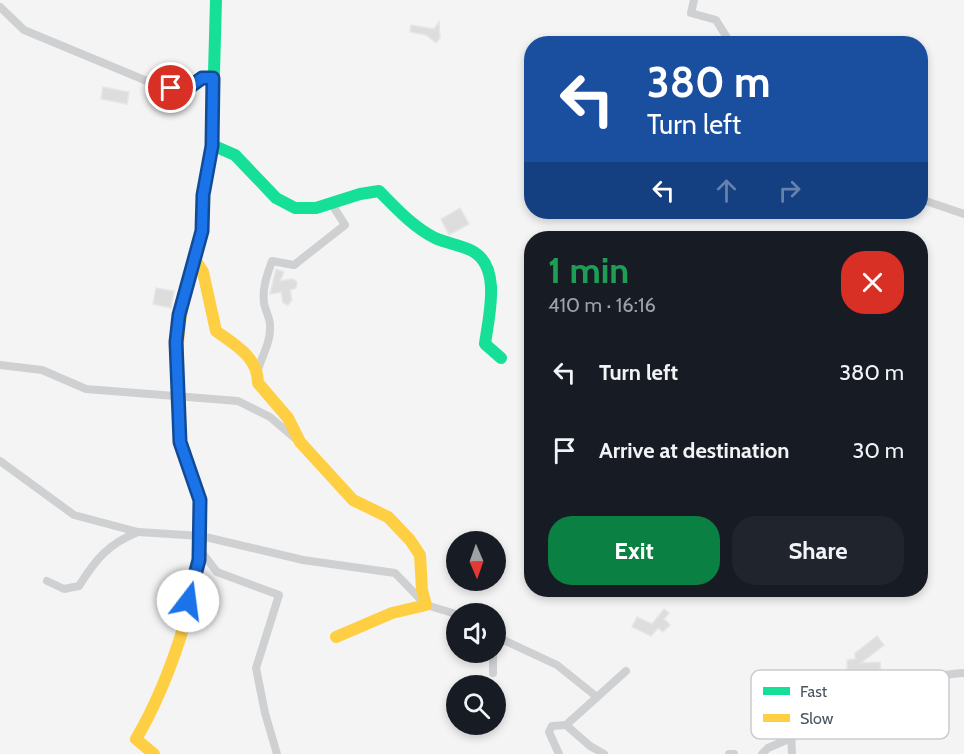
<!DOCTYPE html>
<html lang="en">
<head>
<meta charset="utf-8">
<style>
  :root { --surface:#171b24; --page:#20242c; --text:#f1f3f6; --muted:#9ea1a6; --accent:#0b8043 }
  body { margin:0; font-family:Cabin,sans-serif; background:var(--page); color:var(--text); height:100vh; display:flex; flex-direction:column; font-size:22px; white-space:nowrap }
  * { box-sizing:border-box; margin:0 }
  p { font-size:20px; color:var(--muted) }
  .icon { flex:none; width:33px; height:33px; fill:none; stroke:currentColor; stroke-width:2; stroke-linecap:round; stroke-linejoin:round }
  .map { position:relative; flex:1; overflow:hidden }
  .details { position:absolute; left:524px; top:231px; width:404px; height:366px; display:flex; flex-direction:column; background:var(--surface); border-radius:24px; box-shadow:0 3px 9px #0003 }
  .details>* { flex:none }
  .banner { position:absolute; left:524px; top:36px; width:404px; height:183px; border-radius:24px; box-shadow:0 3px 9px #0003; background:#1a4fa0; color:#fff; overflow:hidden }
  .needle { width:39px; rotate:178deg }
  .fabs { position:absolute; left:446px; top:531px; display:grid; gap:12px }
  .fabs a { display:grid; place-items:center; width:60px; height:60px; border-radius:50%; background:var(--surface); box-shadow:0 3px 9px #0003; font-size:30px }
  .pin { position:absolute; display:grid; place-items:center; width:51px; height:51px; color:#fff; margin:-26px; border:3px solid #fff; border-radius:50%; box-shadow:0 2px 6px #0007 }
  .me { position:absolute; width:66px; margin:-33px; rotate:15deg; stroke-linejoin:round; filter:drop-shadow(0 0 4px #0008) }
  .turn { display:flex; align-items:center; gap:21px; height:126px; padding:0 24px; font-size:27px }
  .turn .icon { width:78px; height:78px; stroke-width:2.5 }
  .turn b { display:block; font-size:42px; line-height:51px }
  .lanes { display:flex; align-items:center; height:57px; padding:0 24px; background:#0003; justify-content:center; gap:30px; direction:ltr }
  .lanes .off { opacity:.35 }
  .round { display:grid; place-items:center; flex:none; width:63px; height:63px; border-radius:24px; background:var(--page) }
  .headline { display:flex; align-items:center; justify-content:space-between; height:102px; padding:0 24px }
  h1 { font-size:36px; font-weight:700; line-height:45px; color:#1e9e55 }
  .action { display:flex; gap:12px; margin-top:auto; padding:12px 24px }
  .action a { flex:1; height:69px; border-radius:24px; background:var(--accent); color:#fff; font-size:24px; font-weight:700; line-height:69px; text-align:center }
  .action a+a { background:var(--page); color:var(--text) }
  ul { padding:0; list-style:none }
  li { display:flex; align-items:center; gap:18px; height:78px; padding:0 24px }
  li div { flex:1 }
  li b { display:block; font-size:22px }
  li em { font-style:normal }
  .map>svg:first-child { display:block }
</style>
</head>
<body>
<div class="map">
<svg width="964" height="754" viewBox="0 0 964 754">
  <rect width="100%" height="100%" fill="#f4f4f4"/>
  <!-- building -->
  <g fill="#ddddde" stroke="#e5e6e7" stroke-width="1.5">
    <polygon points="439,22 440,38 436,43 426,35 410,32 411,25 434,29"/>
    <polygon points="103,87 129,92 127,104 101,99"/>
    <polygon points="460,208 469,224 449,235 441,219"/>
    <polygon points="276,269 284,272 280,281 293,279 297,282 296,288 290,290 292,300 288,305 283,303 281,292 270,294"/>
    <polygon points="156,288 174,291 171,308 153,304"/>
    <polygon points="664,609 669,613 664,619 670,625 663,632 658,628 651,636 632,627 637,617 652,624"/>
    <polygon points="877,636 884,645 861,663 880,662 881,676 847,677 847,660 855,659 855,653"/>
  </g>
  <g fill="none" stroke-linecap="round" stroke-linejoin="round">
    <!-- street -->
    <g stroke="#ced0d2" stroke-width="8">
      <polyline points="694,0 691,13 716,20 731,44"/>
      <polyline points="0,7 24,30 159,86 184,91 202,78 213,78"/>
      <polyline points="920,199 964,214"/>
      <polyline points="0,365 42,370 86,389 238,401 270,417 297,440"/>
      <path d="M258 370C262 355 271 343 270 325 270 318 265 310 264 303 262 288 267 275 272 261L294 265 345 225 331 203"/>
      <polyline points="0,461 74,515 138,532 201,536 303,560 395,573 426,605 456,614"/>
      <polyline points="200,550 217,572 279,595 256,668 265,713 277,754"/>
      <path d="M47 581 64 589 79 586C96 559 108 544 138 532"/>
      <polyline points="495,636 557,665 597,697"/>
      <polyline points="493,652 493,673"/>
      <polyline points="566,725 590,746 604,754"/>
      <polyline points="559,754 549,732 552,726 566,725 626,671"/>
      <polyline points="729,754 734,754"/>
      <polyline points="762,754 768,748 791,738"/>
      <path d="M792 754C791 741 791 724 799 714 816 692 934 675 964 673"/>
    </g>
    <!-- fast -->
    <g stroke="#16e098" stroke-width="12">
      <path d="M212 145 235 155 276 198 295 208H316L360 194 379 191C396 208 413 227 435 238 448 244 463 245 474 252 502 269 488 319 485 344L501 358"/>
      <polyline points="189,280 202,231 203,195 212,145 216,0"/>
    </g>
    <!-- slow -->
    <g stroke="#ffcf43" stroke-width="12">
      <path d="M194 258 203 272 216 331C235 345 258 357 258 383L288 418 300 442 353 500 388 517 410 540 420 555 422 590 426 605 392 613 336 637"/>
      <path d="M154 754 136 739C170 683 211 565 199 499 195 480 184 462 180 443 178 430 179 415 178 402 177 355 176 325 189 280"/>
    </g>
  </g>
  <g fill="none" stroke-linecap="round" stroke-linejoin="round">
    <!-- route casing -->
    <g stroke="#114b97" stroke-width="15">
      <polyline id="route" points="171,88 184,91 202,78 213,78 212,146 203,195 202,231 179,315 176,342 180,442 200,500 199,560 188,601"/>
    </g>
    <!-- route -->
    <use href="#route" stroke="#1a73e8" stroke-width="10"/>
  </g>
  <!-- legend -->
  <rect x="751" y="670" width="198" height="69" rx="9" fill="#fff" stroke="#c9ccd0" stroke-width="1.5"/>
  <rect x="763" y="687" width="27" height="8" fill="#16e098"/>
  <rect x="763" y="714" width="27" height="8" fill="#ffcf43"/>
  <g font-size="16" fill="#4a5661">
    <text x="800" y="697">Fast</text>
    <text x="800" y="724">Slow</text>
  </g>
</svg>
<div class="fabs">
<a><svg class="needle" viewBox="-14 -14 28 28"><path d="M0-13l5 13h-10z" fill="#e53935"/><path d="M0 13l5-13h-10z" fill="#9ea1a6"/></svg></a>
<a><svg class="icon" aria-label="sound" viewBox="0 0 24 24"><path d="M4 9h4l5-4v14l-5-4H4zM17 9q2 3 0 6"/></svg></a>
<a><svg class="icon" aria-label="search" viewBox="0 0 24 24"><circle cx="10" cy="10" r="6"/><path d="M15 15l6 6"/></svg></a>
</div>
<div class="pin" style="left:171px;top:88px;background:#d93025"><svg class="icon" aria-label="arrive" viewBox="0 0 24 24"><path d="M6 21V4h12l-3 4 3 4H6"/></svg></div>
<svg class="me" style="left:188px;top:601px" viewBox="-20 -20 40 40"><circle r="19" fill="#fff"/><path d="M0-13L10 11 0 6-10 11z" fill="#1a73e8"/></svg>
<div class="banner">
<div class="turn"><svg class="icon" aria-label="left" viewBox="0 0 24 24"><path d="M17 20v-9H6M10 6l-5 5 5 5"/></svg><div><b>380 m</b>Turn left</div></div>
<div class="lanes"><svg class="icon" aria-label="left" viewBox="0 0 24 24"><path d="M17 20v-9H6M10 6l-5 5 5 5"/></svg><svg class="icon off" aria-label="ahead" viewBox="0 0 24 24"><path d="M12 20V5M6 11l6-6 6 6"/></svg><svg class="icon off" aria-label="right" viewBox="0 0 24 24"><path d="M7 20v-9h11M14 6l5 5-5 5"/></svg></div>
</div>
<section class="details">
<div class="headline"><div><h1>1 min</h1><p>410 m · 16:16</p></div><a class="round" style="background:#d93025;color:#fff"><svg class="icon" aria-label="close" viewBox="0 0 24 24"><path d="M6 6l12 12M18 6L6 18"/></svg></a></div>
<ul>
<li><svg class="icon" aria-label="left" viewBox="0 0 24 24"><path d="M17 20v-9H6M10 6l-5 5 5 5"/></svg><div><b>Turn left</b></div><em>380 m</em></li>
<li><svg class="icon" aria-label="arrive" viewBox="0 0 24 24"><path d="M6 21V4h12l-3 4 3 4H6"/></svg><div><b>Arrive at destination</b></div><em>30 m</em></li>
</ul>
<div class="action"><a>Exit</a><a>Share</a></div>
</section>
</div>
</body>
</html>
